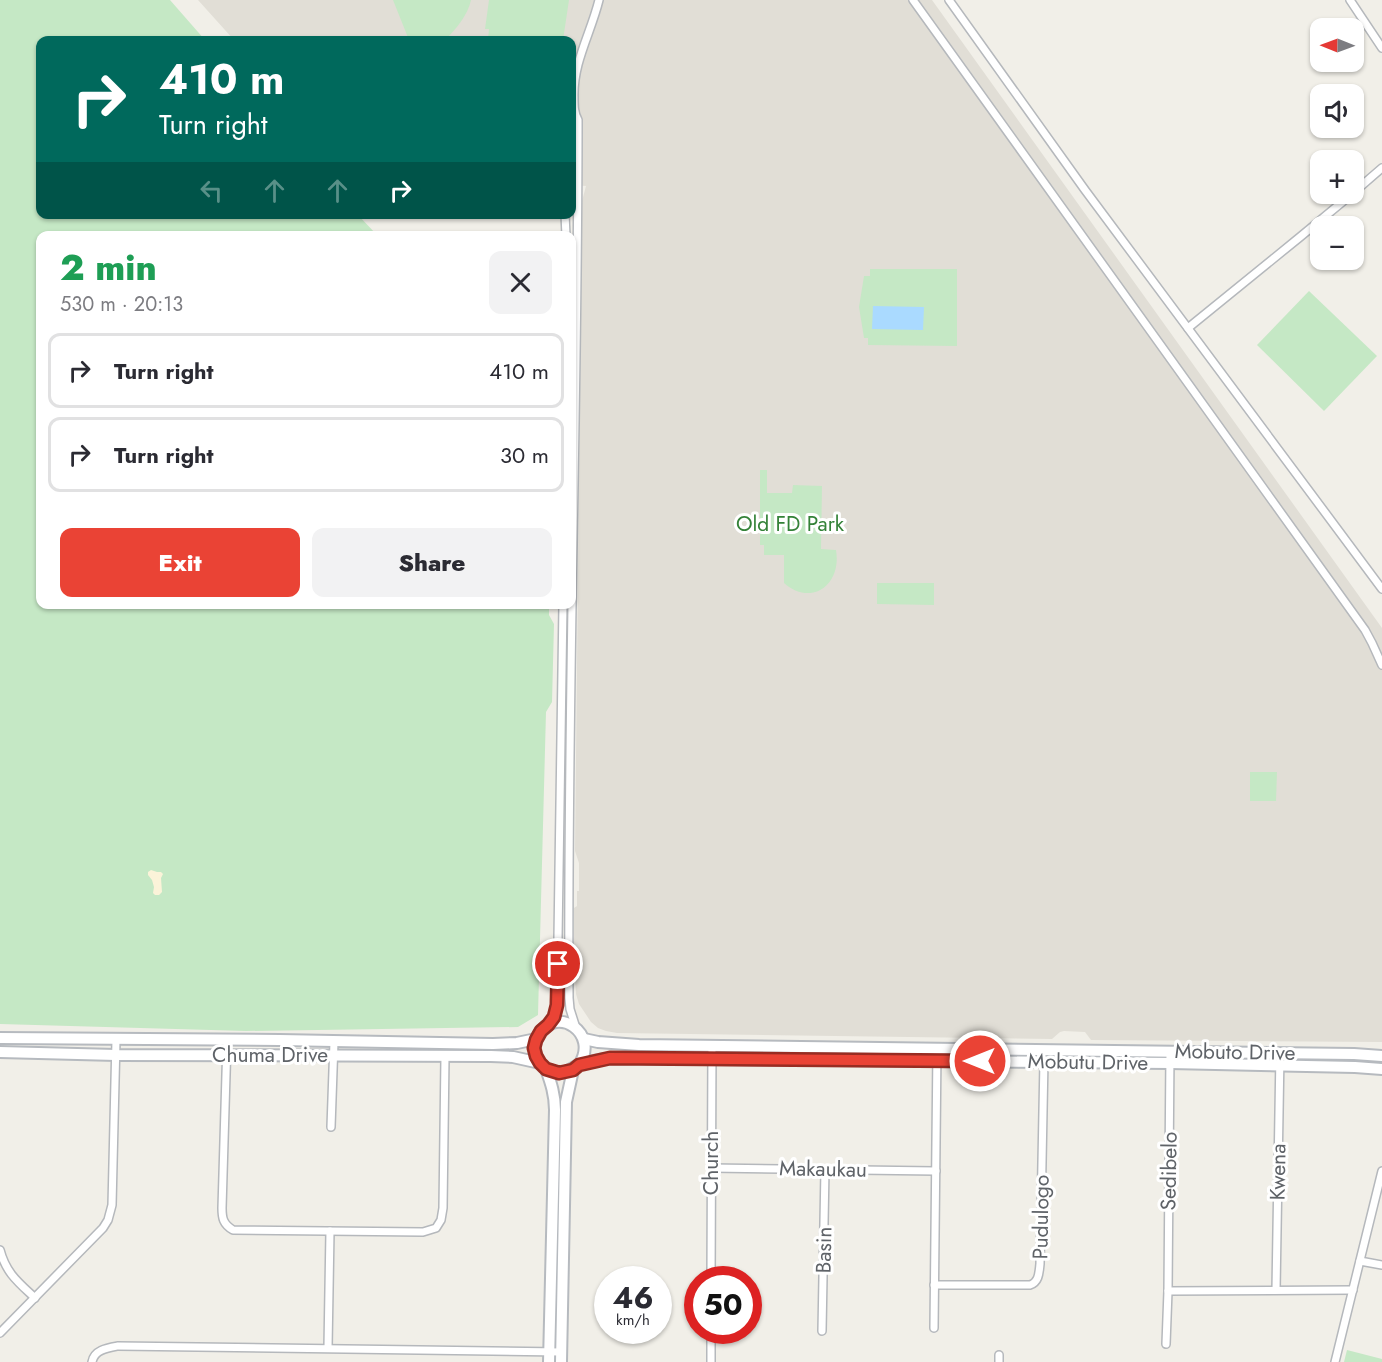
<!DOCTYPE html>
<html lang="en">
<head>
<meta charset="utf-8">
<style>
  :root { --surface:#fff; --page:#f2f2f3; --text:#2b2b33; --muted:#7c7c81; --line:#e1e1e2; --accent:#ea4335 }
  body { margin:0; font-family:Jost,sans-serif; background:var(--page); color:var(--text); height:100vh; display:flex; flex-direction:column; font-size:22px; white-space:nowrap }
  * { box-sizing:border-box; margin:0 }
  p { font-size:20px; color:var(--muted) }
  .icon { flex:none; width:33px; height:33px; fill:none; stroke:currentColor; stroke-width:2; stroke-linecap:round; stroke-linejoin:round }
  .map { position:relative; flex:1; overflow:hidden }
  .drawer { position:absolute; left:36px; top:231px; width:540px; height:378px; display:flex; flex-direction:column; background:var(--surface); border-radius:12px; box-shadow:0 2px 4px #0004 }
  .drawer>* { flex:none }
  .banner { position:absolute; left:36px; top:36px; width:540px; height:183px; border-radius:12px; box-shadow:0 2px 4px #0004; background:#00695c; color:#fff; overflow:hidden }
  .needle { width:39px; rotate:271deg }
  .fabs { position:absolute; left:1310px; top:18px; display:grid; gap:12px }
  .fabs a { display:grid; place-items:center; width:54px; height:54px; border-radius:12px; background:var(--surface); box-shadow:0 2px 4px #0004; font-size:30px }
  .speed { position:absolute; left:594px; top:1266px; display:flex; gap:12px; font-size:30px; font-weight:700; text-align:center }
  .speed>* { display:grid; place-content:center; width:78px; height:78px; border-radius:50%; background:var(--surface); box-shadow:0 2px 4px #0004; line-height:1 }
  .speed small { font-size:15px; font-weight:400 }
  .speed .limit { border:9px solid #d22; background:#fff; color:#111 }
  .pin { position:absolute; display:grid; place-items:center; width:51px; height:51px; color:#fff; margin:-26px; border:3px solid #fff; border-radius:50%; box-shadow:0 2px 6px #0007 }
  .me { position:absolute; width:66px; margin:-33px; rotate:270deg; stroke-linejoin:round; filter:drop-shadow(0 0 4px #0008) }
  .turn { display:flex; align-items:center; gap:21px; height:126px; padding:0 24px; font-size:27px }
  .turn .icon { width:78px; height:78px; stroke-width:2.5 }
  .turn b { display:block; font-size:42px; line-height:51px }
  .lanes { display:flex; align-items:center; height:57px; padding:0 24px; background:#0003; justify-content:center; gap:30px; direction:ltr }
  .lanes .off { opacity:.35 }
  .round { display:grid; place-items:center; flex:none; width:63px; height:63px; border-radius:12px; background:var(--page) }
  .headline { display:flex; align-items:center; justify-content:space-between; height:102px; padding:0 24px }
  h1 { font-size:36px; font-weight:800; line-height:45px; color:#1e9e55 }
  .button { display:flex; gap:12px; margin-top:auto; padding:12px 24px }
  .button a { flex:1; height:69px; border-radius:12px; background:var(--accent); color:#fff; font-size:24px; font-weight:800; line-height:69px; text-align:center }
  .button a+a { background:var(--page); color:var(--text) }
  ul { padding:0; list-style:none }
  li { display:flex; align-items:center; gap:18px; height:75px; margin:0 12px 9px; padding:0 12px; border:3px solid var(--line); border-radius:12px }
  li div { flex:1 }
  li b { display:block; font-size:22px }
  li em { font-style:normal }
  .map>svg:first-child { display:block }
</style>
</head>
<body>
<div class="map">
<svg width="1382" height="1362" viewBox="0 0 1382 1362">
  <rect width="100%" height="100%" fill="#f1efe8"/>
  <!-- education -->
  <polygon fill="#e1ded6" points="198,0 932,0 1382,628 1382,1042 1091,1040 1085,1032 1064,1031 1060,1032 1052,1039 617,1033 606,1031 598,1028 591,1022 579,1004 576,994 574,954 574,908 577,906 577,891 579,891 579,863 575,851 582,201 586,186 572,185 572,40 234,40"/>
  <!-- green -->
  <g fill="#c5e8c5">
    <polygon points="0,0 170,0 205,40 40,40 40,214 358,215 377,235 40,236 40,604 549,605 549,615 554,624 552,702 546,712 538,1015 518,1027 246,1031 0,1024"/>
    <path d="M393 0H471C468 15 456 29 445 40H409Z"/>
    <polygon points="489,0 569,0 563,40 488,40 489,29 485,29"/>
    <polygon points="870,269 957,269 957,346 868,345 868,338 864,338 859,307 864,276 870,276"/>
    <polygon points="1309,291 1377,356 1324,411 1257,345"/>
    <path d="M760 470H767V493H792L793 485 822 486 821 549 836 550C842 585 811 607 784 583V555H764V545H760Z"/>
    <polygon points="877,583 934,583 934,605 877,604"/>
    <polygon points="1250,772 1277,772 1276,801 1250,801"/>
    <polygon points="1347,1350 1382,1359 1382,1362 1344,1362"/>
  </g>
  <!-- sand -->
  <polygon fill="#fbf3d9" points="151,870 157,872 161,872 163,874 161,878 162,892 159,895 155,895 153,893 154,887 152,880 148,875 148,872"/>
  <!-- water -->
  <polygon fill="#aadaff" points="873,306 924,307 923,330 872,329"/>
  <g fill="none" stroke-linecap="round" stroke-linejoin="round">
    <!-- minor casing -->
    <g stroke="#b5b8bc" stroke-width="10">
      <g id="minor">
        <polyline points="913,0 1365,630 1372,643 1382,665"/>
        <polyline points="949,0 1085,190 1382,589"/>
        <polyline points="1350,0 1382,48"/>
        <polyline points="1353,193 1382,168"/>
        <polyline points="565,214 566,236"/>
        <polyline points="1188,328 1300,237 1352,194"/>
        <polyline points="550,1023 554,1017 557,1005 563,604"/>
        <path d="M576 1028 570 1009 569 998C567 705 578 413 578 120 574 113 574 106 574 97 573 62 591 33 599 0"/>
        <path d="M227 1041 222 1208C222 1218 223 1224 233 1230L423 1232 436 1228 441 1220 443 1208 445 1057"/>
        <polyline points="331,1127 334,1042"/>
        <polyline points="711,1168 936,1171"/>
        <path d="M0 1250C6 1273 18 1282 35 1298"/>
        <polyline points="1360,1261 1382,1265"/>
        <polyline points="711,1280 712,1046"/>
        <path d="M934 1285H1030C1039 1282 1039 1273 1040 1264L1044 1060"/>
        <polyline points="1276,1290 1280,1053"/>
        <polyline points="1168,1291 1353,1290"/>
        <polyline points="934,1328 937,1049"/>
        <polyline points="822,1331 825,1169"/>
        <polyline points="0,1333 103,1228 108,1220 112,1205 116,1040"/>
        <polyline points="1166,1344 1168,1291 1170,1052"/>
        <polyline points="328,1348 330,1231"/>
        <path d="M92 1362C94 1350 107 1348 118 1346L561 1352"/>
        <polyline points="711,1362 711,1330"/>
        <polyline points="999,1362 999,1355"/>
        <polyline points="1335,1362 1382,1171"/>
      </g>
    </g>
    <!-- secondary casing -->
    <g stroke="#b6babf" stroke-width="14">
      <g id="secondary">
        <polyline points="0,1038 280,1040 493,1044 517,1043 536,1039"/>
        <polyline points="584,1039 598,1042 639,1045 1354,1054 1382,1056"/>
        <polyline points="0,1052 116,1055 491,1056 513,1057 540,1063"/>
        <path d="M579 1065C600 1033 557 1005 539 1034 535 1040 534 1046 535 1052 537 1061 543 1069 552 1072 563 1076 569 1070 578 1065 587 1061 600 1060 610 1058L1170 1063 1355 1067 1382 1069"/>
        <path d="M546 1069C551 1083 555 1095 555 1110L549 1362"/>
        <polyline points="561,1362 566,1102 573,1070"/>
      </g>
    </g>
    <!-- minor -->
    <use href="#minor" stroke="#fff" stroke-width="7"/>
    <!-- secondary -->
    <use href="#secondary" stroke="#fff" stroke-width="10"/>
  </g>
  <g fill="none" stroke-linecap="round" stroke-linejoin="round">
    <!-- route casing -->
    <g stroke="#982c22" stroke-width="15">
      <polyline id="route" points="558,964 557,1005 554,1017 548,1025 541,1031 536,1040 534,1048 536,1056 540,1063 546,1069 559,1073 573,1070 579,1065 610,1058 980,1061"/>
    </g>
    <!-- route -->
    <use href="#route" stroke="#ea4335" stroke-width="10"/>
  </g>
  <g text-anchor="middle" stroke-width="6" stroke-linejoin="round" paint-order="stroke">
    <!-- park labels -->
    <g font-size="21" fill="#348238" stroke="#fff">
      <text x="790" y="531">Old FD Park</text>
    </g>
    <!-- street labels -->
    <g font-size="21" fill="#5f6368" stroke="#fff">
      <text transform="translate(1235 1052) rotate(1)" y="7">Mobuto Drive</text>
      <text x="270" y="1062">Chuma Drive</text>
      <text transform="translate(1088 1062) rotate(1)" y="7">Mobutu Drive</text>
      <text transform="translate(711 1163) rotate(-90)" y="7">Church</text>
      <text transform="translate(823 1169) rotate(1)" y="7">Makaukau</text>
      <text transform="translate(1169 1171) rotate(-89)" y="7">Sedibelo</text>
      <text transform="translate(1278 1172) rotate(-89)" y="7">Kwena</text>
      <text transform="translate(1041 1217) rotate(-89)" y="7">Pudulogo</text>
      <text transform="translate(824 1250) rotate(-89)" y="7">Basin</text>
    </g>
  </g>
</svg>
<div class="fabs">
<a><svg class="needle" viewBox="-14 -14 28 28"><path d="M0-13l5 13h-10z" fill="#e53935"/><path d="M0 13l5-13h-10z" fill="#7c7c81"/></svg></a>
<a><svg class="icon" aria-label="sound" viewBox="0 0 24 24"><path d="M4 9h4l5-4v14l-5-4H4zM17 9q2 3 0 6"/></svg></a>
<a>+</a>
<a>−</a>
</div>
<div class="speed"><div>46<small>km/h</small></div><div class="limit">50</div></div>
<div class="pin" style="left:558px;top:964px;background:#d93025"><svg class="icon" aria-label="arrive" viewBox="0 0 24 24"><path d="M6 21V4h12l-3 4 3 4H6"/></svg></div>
<svg class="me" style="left:980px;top:1061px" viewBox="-20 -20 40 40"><circle r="17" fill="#ea4335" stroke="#fff" stroke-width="3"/><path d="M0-11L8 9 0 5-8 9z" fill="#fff"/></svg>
<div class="banner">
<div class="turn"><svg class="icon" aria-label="right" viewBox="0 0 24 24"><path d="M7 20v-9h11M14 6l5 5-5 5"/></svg><div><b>410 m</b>Turn right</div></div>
<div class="lanes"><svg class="icon off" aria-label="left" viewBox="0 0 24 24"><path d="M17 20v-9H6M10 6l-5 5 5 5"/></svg><svg class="icon off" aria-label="ahead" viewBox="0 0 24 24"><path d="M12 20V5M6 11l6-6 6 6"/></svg><svg class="icon off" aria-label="ahead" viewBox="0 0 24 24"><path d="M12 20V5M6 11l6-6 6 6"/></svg><svg class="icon" aria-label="right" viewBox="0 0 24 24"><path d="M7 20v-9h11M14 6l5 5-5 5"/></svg></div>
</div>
<section class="drawer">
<div class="headline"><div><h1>2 min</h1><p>530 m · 20:13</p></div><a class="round"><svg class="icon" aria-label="close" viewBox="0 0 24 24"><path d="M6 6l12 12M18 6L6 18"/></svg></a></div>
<ul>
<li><svg class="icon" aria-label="right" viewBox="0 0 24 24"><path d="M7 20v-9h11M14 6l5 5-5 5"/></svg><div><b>Turn right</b></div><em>410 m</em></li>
<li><svg class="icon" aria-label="right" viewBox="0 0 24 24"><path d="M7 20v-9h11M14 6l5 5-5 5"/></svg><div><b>Turn right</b></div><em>30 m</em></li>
</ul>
<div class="button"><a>Exit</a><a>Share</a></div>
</section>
</div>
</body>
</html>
